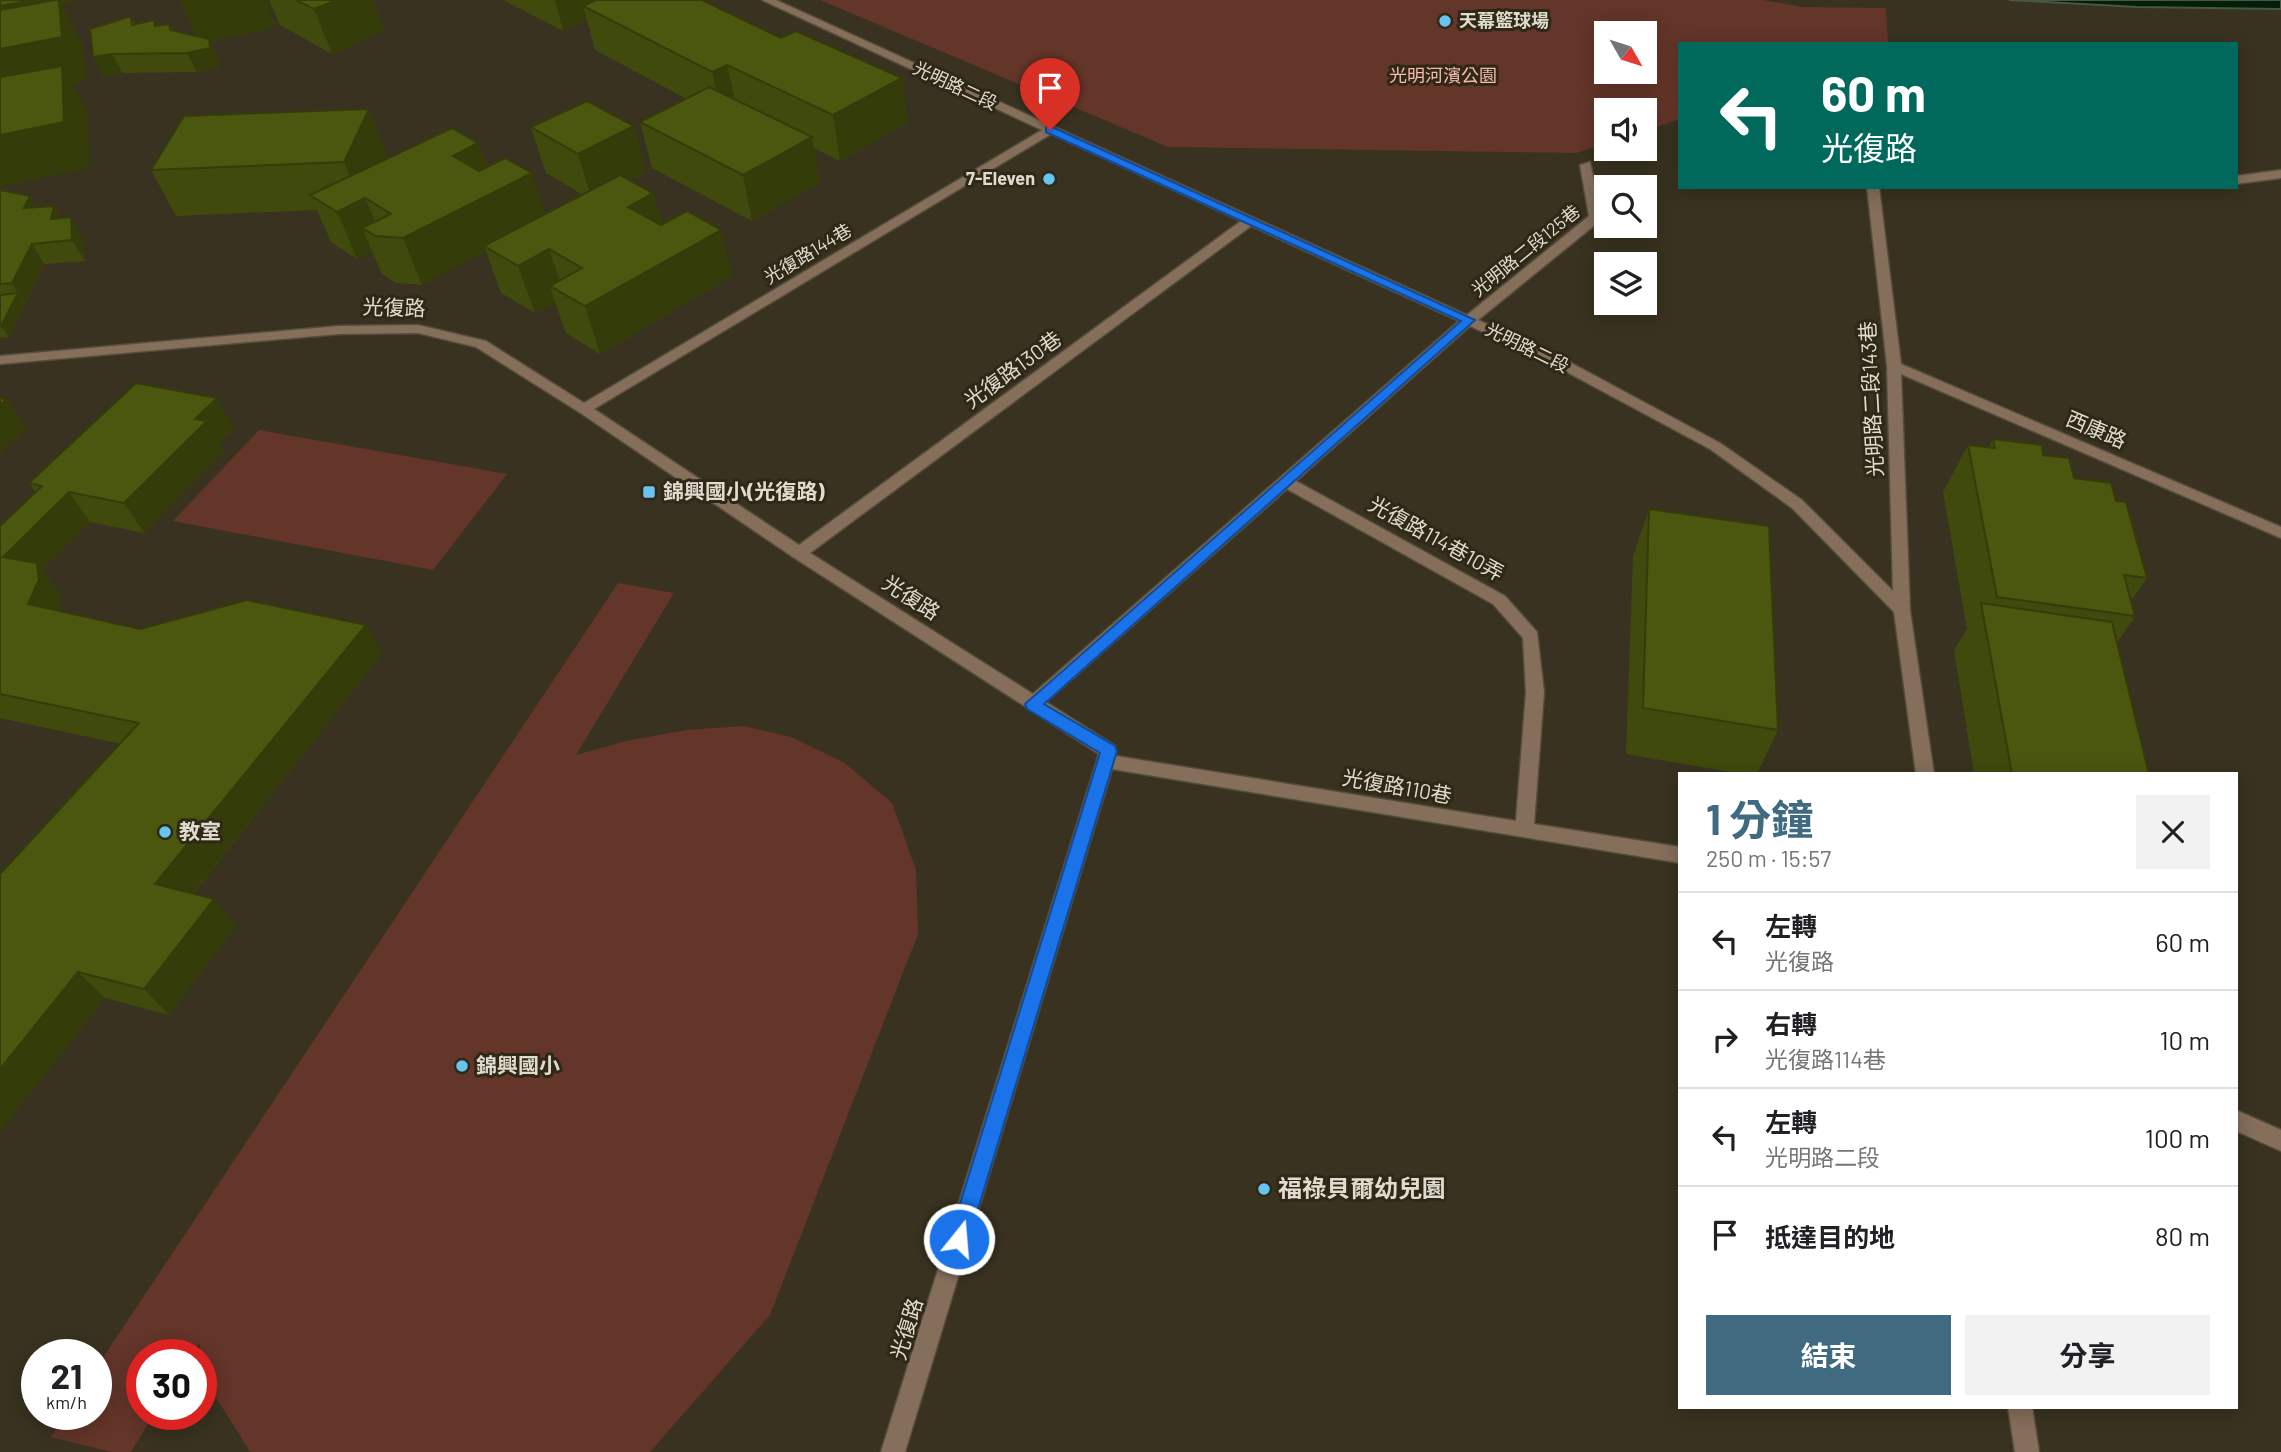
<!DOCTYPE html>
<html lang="zh-TW">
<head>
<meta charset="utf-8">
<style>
  :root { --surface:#fff; --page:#f2f2f2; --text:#202124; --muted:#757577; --line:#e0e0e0; --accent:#406a7f }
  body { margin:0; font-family:Barlow,"Noto Sans TC",sans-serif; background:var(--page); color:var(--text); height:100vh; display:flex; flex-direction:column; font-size:26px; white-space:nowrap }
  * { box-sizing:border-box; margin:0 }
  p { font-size:23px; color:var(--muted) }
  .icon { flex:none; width:38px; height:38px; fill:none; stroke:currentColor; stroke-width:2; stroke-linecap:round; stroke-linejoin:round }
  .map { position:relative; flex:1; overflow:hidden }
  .details { position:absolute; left:1678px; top:772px; width:560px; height:637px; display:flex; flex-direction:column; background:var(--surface); border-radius:0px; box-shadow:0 4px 18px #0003 }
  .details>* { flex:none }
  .hud { position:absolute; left:1678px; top:42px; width:560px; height:147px; border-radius:0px; box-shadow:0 4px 18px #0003; background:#00695c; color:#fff; overflow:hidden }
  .needle { width:46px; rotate:129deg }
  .fabs { position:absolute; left:1594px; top:21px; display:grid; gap:14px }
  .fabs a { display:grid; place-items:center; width:63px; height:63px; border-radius:0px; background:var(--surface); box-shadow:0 4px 18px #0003; font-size:35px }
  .speed { position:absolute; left:21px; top:1339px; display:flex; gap:14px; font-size:35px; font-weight:700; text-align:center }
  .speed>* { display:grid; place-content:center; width:91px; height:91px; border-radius:50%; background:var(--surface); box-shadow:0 4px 18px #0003; line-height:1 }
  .speed small { font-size:18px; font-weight:400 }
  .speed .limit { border:10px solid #d22; background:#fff; color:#111 }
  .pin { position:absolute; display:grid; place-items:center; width:60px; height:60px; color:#fff; margin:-72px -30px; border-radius:50% 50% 50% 0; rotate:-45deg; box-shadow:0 0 7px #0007 }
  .pin .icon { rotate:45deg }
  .me { position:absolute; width:77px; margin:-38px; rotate:17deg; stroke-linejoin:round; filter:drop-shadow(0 0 5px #0008) }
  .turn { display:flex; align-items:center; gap:24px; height:147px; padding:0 28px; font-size:32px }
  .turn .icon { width:91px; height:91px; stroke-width:2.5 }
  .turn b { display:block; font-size:49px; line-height:60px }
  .round { display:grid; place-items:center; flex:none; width:74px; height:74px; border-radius:0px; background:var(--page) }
  .summary { display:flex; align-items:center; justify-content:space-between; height:119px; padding:0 28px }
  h1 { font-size:42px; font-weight:700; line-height:52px; color:var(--accent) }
  .button { display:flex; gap:14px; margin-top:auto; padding:14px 28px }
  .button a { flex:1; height:80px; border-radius:0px; background:var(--accent); color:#fff; font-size:28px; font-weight:700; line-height:80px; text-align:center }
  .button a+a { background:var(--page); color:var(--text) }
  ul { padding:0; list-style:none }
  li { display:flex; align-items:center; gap:21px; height:98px; padding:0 28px; border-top:2px solid var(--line) }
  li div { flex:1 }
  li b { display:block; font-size:26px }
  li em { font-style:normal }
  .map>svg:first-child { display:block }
</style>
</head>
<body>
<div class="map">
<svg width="2281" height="1452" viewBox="0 0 2281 1452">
  <rect width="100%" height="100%" fill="#393220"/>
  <!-- green -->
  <g fill="#643529" fill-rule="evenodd">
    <path d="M820 0H1763L1803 7 1886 8 1888 44H1680V119L1645 131V110H1606V143L1576 153 1168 147ZM1645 33V72H1606V33Z"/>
    <polygon points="259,430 507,474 433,570 173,521"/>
    <polygon points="618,583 674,593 576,755 626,741 686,730 743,726 791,737 845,763 892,803 916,870 918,934 770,1315 650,1452 250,1452 206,1381 199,1343 192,1354 142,1354 142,1414 154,1414 131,1452 111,1452 51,1437 66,1414 96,1414 96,1368"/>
  </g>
  <!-- water -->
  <polygon fill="#041f08" stroke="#465744" stroke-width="2" points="2009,0 2281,0 2281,9 2137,7"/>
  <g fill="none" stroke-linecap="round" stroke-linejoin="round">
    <!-- minor casing -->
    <g stroke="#544d3c" stroke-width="3">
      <g id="minor">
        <path d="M762 0H776L1467 315 1589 216 1580 165 1590 162 1602 217 1601 220 1478 320 1560 357 1720 443 1802 500 1893 591 1887 366 1867 187H1879L1901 364 2281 527V538L1901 374 1910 610 1934 774H1916L1894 612 1792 508 1710 449 1550 363 1470 326 1296 481 1505 596 1537 632 1544 692 1534 824 1680 847V863L1112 769 905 1452H881L1099 754 793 557 579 412 476 347 418 333 339 334 0 364V356L339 326 418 325 486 341 584 403 1042 130ZM1051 134 1241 221 799 545 594 409ZM1251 226 1459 321 1033 694 810 553ZM1287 489 1493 604 1523 638 1526 692 1516 821 1116 756 1115 746 1046 702Z"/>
        <polygon points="2281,170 2281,178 2236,184 2236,176"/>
        <polygon points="2236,1110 2281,1130 2281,1151 2236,1131"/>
        <polygon points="2008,1407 2032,1407 2039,1452 2015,1452"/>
      </g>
    </g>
    <!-- minor -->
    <use href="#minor" fill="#856e5a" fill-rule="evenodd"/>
  </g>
  <!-- wall -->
  <g fill="#404a0d">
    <polygon points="180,0 275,28 210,41 218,59 220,67 197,72 123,73 103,77 93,57 131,16 135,24 154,20 157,26 169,24 172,30 197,36"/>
    <polygon points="269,0 373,0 384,31 332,54 280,25"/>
    <polygon points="503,0 702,0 781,38 902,78 907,123 840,161 814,148 820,183 752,221 652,168 640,122 687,99 595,50 587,20 563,31"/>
    <polygon points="634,126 646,172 630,180 653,193 662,224 732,276 600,354 566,333 555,302 535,313 501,293 486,251 422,285 396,283 382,274 372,251 357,259 331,242 317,210 176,216 151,170 387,155 384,160 478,143 487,168 545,214 583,195 546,173 531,127"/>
    <polygon points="0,190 37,207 54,206 61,218 83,238 85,261 44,264 9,337 0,338"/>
    <polygon points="234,428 219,443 224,451 144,533 90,522 42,570 59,593 61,610 60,611 140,629 366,625 382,654 193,894 214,899 236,926 169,1015 105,998 0,1131 0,874 121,744 0,718 0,526 35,492 29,483"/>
    <polygon points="1993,439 2043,455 2074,478 2116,501 2147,578 2131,601 2135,616 2117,643 2149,774 1974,774 1954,650 1967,629 1943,492 1968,445 1989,447"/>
    <polygon points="1649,509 1778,730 1757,774 1742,774 1626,754 1633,556"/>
  </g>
  <!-- shaded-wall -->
  <g fill="#343c0a">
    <polygon points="23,0 84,0 62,4 82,43 86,81 72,84 87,111 90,168 0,187 0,6"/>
    <polygon points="180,0 268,0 275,28 210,41 218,59 220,67 197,72 187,53 200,43"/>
    <polygon points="337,0 373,0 384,31 332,54 314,9"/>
    <polygon points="555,0 611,0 583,6 587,20 563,31"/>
    <polygon points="112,54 123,73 103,77 93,57"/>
    <polygon points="727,65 737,110 722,117 712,72"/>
    <polygon points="902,78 907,123 840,161 833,115"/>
    <polygon points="369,109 387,155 367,199 365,198 382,237 362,228 372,251 357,259 337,212 360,201 344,162"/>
    <polygon points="634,126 646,172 592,200 578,154"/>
    <polygon points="812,137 820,183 752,221 743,175"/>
    <polygon points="478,143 494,189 453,156"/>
    <polygon points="532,173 547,220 484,246 486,251 422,285 403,238"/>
    <polygon points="653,193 666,240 628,207"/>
    <polygon points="30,196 42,216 24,208"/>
    <polygon points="54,206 66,227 51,219"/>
    <polygon points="71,217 83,238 85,261 72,240"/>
    <polygon points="721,230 732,276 600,354 585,306"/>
    <polygon points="32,244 44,264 25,303 12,283"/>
    <polygon points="549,249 564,294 550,286 555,302 535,313 518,266"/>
    <polygon points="18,293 25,304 9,337 1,326"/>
    <polygon points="217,398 234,428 219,443 224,451 144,533 124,503 195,419"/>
    <polygon points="7,399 27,429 0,454 0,405"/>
    <polygon points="69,492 90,522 42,570 59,593 61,610 50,633 28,604 3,557"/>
    <polygon points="366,625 382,654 178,912 155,884"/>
    <polygon points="214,899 236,926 169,1015 144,989"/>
    <polygon points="78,972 105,998 0,1131 0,1069"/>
  </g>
  <!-- building -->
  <g fill="#4b560f" stroke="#343c0a" stroke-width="2">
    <polygon points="0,0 23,0 23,2 0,6"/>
    <polygon points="55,0 59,0 62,37 0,49 0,10"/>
    <polygon points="296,0 337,0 314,9"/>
    <polygon points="596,0 702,0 781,38 796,31 902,78 833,115 727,65 712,72 583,6"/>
    <polygon points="131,16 132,25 154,20 155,26 169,24 170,30 209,39 210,48 187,53 112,54 93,57 90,29"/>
    <polygon points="62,66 64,122 0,135 0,77"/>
    <polygon points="709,87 812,137 743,175 640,122"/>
    <polygon points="587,101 634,126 578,154 531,127"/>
    <polygon points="369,109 344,162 151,170 184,116"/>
    <polygon points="452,128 478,143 453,156 479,171 505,158 532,173 403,238 376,236 362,228 391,214 365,198 337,212 310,195"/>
    <polygon points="620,175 653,193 628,207 661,225 687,211 721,230 585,306 550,286 582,268 549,249 518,266 484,246"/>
    <polygon points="0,190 30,196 24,208 54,206 51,219 71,217 72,240 32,244 12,283 0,284"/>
    <polygon points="18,293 1,326 0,326 0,295"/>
    <polygon points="136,383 217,398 195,419 207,421 124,503 69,492 3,557 37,563 39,580 28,604 140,629 247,600 366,625 155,884 214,899 144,989 78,972 0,1069 0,874 139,723 0,694 0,526 42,486 29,483"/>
    <polygon points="0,398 7,399 0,405"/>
    <polygon points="1993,439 2042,445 2043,455 2069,458 2074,478 2111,483 2116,501 2126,502 2147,578 2124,575 2135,616 1997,597 1968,445 1995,448"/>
    <polygon points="1649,509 1769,526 1778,730 1643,708"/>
    <polygon points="1981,603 2112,622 2149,774 2012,774"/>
  </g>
  <!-- route -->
  <polygon fill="#1a73e8" stroke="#114b97" stroke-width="2" points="1050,126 1475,320 1044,704 1115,746 1117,751 969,1239 966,1246 959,1249 951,1246 949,1239 1100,753 1027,709 1025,704 1461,321 1046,132 1046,127"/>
  <!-- markers -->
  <g fill="#66c4ef" stroke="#2f2816" stroke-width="2.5">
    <circle cx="1445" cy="21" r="7"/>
    <circle cx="1049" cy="179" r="7"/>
    <rect x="642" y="485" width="14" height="14" rx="3.5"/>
    <circle cx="165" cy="832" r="7"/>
    <circle cx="462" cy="1066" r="7"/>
    <circle cx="1264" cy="1189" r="7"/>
  </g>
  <g text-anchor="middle" stroke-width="6" stroke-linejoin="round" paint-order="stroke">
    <!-- far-poi labels -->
    <g font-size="18" font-weight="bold" fill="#dfdbcf" stroke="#2f2816" text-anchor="start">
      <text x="1459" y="27">天幕籃球場</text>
      <text x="1035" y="185" text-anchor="end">7-Eleven</text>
    </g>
    <!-- far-park labels -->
    <g font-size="18" fill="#f7bbab" stroke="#2f2816">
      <text x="1443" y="82">光明河濱公園</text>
    </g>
    <!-- far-street labels -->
    <g font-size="18" fill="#dfdbcf" stroke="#2f2816">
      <text transform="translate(955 86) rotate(25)" y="6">光明路二段</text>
      <text transform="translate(1526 251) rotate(-39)" y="6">光明路二段125巷</text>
      <text transform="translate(808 254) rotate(-31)" y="6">光復路144巷</text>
      <text transform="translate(1527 348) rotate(26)" y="6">光明路二段</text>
    </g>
    <!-- street labels -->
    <g font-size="21" fill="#dfdbcf" stroke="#2f2816">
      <text transform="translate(394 308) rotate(2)" y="7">光復路</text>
      <text transform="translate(1013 370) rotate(-36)" y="7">光復路130巷</text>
      <text transform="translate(1872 399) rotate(-93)" y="7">光明路二段143巷</text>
      <text transform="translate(2096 430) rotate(23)" y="7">西康路</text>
      <text transform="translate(1436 539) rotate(29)" y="7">光復路114巷10弄</text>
      <text transform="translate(911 598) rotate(33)" y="7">光復路</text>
      <text transform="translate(1397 787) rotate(10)" y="7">光復路110巷</text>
      <text transform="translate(907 1329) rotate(-73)" y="7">光復路</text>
    </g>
    <!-- poi labels -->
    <g font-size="21" font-weight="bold" fill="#dfdbcf" stroke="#2f2816" text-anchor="start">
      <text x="663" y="499">錦興國小(光復路)</text>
      <text x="179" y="839">教室</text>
      <text x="476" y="1073">錦興國小</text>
    </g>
    <!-- near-poi labels -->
    <g font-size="24" font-weight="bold" fill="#dfdbcf" stroke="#2f2816" text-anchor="start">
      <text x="1278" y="1197">福祿貝爾幼兒園</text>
    </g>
  </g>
</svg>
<div class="fabs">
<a><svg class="needle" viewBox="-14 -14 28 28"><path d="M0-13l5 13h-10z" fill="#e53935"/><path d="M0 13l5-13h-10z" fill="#757577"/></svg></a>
<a><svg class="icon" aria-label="sound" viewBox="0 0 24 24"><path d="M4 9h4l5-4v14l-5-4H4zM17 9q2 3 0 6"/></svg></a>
<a><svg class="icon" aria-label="search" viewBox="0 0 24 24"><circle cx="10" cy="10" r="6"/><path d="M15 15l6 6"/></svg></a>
<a><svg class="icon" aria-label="layers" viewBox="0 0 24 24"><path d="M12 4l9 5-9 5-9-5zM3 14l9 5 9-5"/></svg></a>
</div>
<div class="speed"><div>21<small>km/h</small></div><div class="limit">30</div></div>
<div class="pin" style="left:1050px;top:130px;background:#d93025"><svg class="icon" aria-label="arrive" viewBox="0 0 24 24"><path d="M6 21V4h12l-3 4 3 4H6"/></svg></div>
<svg class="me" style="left:959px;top:1239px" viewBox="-20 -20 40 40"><circle r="17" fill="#1a73e8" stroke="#fff" stroke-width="3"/><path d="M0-11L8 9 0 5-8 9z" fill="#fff"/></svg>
<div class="hud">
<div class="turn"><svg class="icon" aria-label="left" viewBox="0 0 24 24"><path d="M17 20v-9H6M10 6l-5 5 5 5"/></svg><div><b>60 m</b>光復路</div></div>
</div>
<section class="details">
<div class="summary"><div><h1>1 分鐘</h1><p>250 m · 15:57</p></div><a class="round"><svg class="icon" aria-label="close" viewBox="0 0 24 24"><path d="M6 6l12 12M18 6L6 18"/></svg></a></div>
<ul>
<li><svg class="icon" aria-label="left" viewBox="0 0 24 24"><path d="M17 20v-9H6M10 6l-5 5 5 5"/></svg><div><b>左轉</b><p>光復路</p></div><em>60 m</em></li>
<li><svg class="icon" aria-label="right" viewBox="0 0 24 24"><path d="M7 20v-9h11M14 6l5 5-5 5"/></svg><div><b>右轉</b><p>光復路114巷</p></div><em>10 m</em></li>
<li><svg class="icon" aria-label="left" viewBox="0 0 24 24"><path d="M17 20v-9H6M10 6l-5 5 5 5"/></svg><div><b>左轉</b><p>光明路二段</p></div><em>100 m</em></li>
<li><svg class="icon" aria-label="arrive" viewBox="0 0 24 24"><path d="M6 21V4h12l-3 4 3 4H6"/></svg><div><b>抵達目的地</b></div><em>80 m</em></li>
</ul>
<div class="button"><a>結束</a><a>分享</a></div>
</section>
</div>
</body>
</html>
